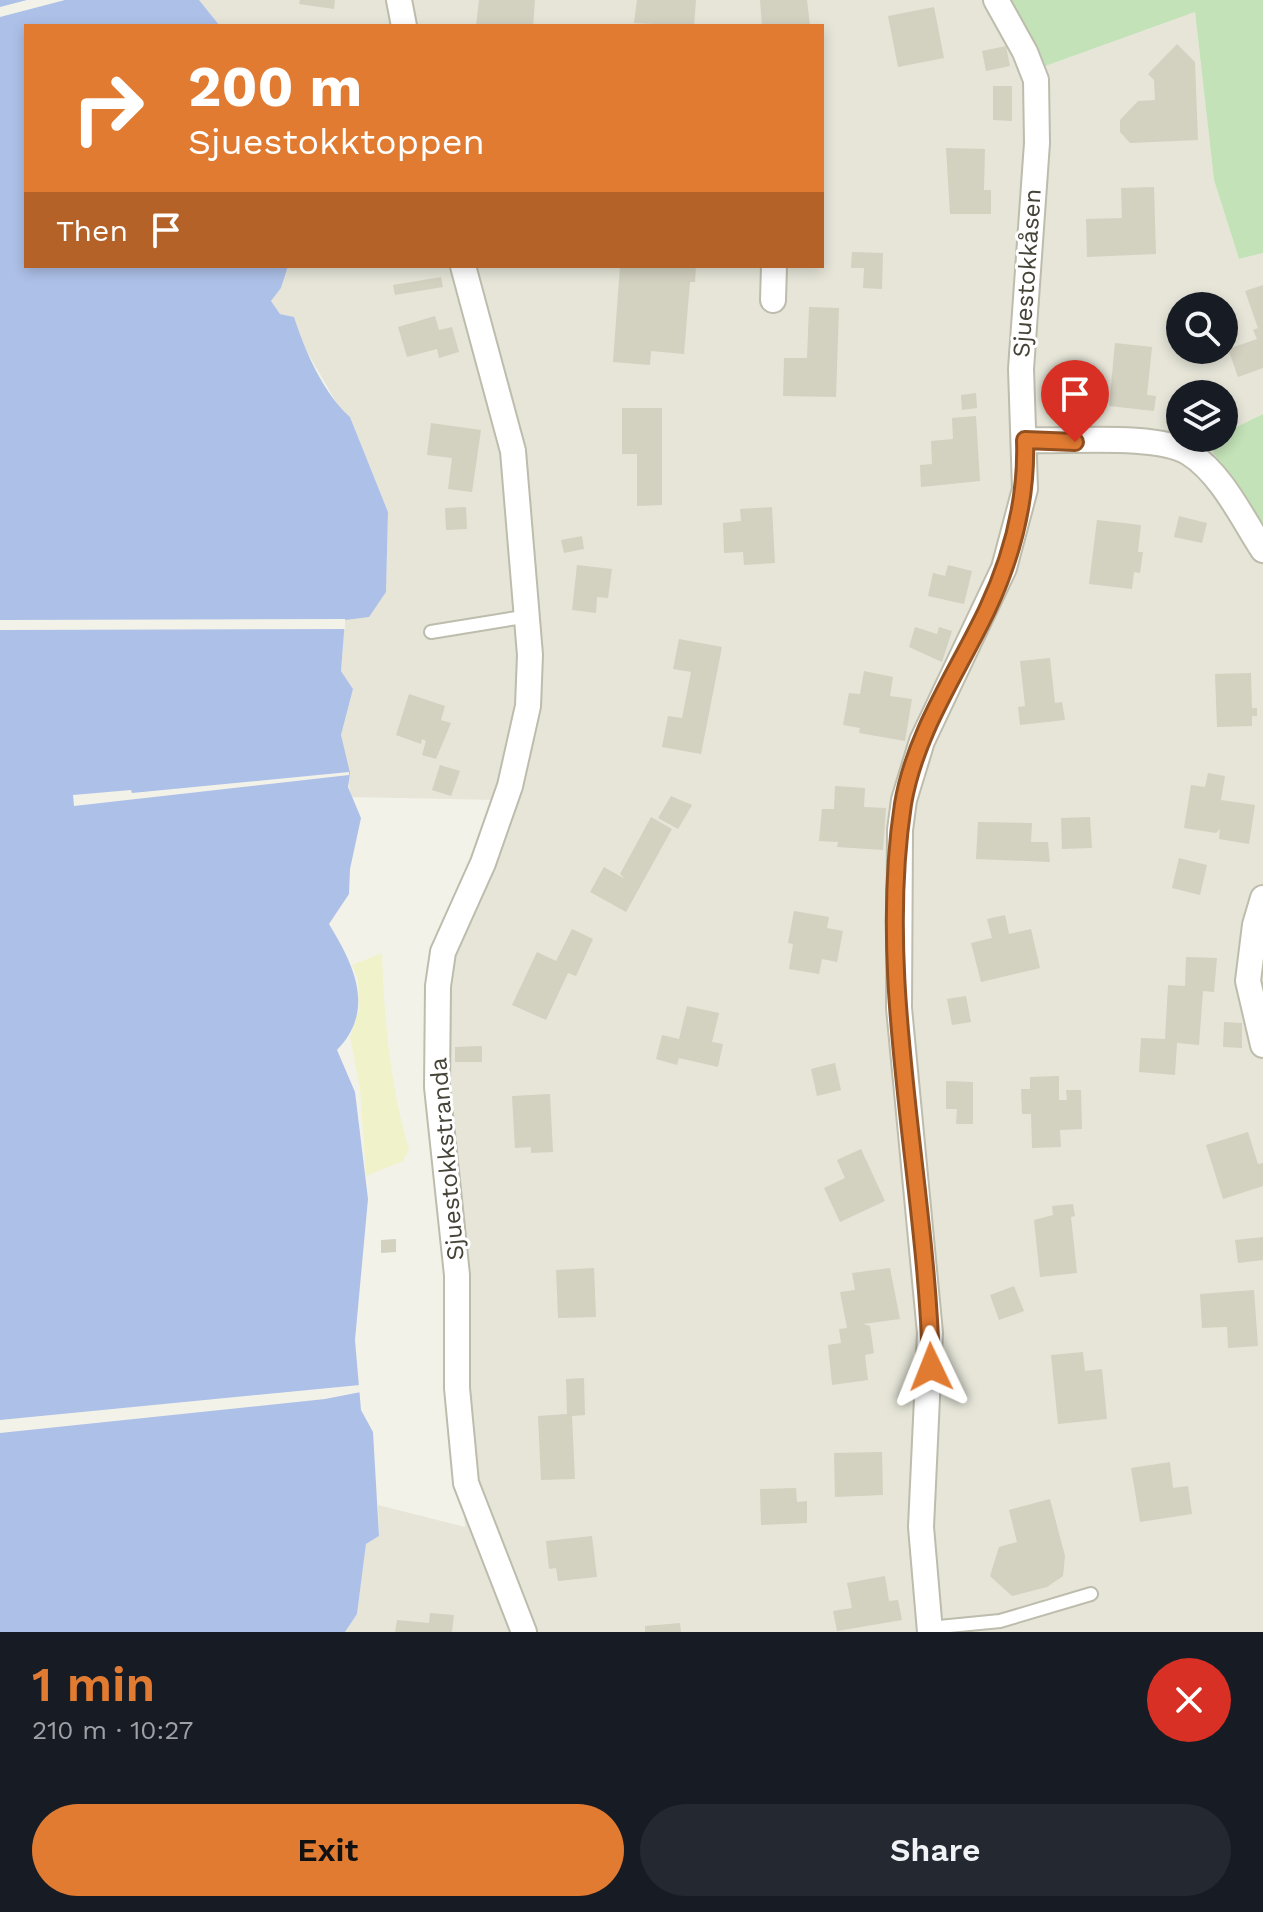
<!DOCTYPE html>
<html lang="en">
<head>
<meta charset="utf-8">
<style>
  :root { --surface:#171b24; --page:#242831; --text:#f1f3f6; --muted:#9ea1a6; --accent:#e17b32 }
  body { margin:0; font-family:"Work Sans",sans-serif; background:var(--page); color:var(--text); height:100vh; display:flex; flex-direction:column; font-size:30px; white-space:nowrap }
  * { box-sizing:border-box; margin:0 }
  p { font-size:26px; color:var(--muted) }
  .icon { flex:none; width:44px; height:44px; fill:none; stroke:currentColor; stroke-width:2; stroke-linecap:round; stroke-linejoin:round }
  .map { position:relative; height:1632px; overflow:hidden }
  .sheet { display:flex; flex-direction:column; background:var(--surface); flex:1 }
  .sheet>* { flex:none }
  .hud { position:absolute; left:24px; top:24px; width:800px; height:244px; border-radius:0px; box-shadow:0 4px 12px #0003; background:#e17b32; color:#fff; overflow:hidden }
  .tools { position:absolute; left:1166px; top:292px; display:grid; gap:16px }
  .tools a { display:grid; place-items:center; width:72px; height:72px; border-radius:50%; background:var(--surface); box-shadow:0 4px 12px #0003; font-size:40px }
  .pin { position:absolute; display:grid; place-items:center; width:68px; height:68px; color:#fff; margin:-82px -34px; border-radius:50% 50% 50% 0; rotate:-45deg; box-shadow:0 0 8px #0007 }
  .pin .icon { rotate:45deg }
  .me { position:absolute; width:88px; margin:-44px; rotate:358deg; stroke-linejoin:round; filter:drop-shadow(0 0 6px #0008) }
  .turn { display:flex; align-items:center; gap:28px; height:168px; padding:0 32px; font-size:36px }
  .turn .icon { width:104px; height:104px; stroke-width:2.5 }
  .turn b { display:block; font-size:56px; line-height:68px }
  .then { display:flex; align-items:center; height:76px; padding:0 32px; background:#0003; gap:16px; font-size:30px }
  .round { display:grid; place-items:center; flex:none; width:84px; height:84px; border-radius:42px; background:var(--page) }
  .summary { display:flex; align-items:center; justify-content:space-between; height:136px; padding:0 32px }
  h1 { font-size:48px; font-weight:600; line-height:60px; color:var(--accent) }
  .action { display:flex; gap:16px; margin-top:auto; padding:16px 32px }
  .action a { flex:1; height:92px; border-radius:48px; background:var(--accent); color:#111; font-size:32px; font-weight:600; line-height:92px; text-align:center }
  .action a+a { background:var(--page); color:var(--text) }
  .map>svg:first-child { display:block }
</style>
</head>
<body>
<div class="map">
<svg width="1263" height="1632" viewBox="0 0 1263 1632">
  <rect width="100%" height="100%" fill="#f3f2e9"/>
  <!-- residential -->
  <path fill="#e6e5d8" fill-rule="evenodd" d="M199 0H1009L1037 69 1195 12 1214 180 1239 259 1263 253V414L1224 433V394H1180V438H1213L1207 441 1263 529V1632H345L357 1614 366 1544 379 1536 378 1505 465 1527 430 962 496 800 351 797 341 735 353 689 341 671 345 619 386 592 388 512 350 417 339 407 302 343 294 317 280 314 271 301 281 288 288 266H822V26H220ZM1180 306H1224V350H1180Z"/>
  <!-- green -->
  <g fill="#c3e2b7">
    <polygon points="1009,0 1263,0 1263,253 1239,259 1214,180 1195,12 1037,69"/>
    <polygon points="1263,414 1263,529 1206,441 1224,438 1224,433"/>
  </g>
  <!-- sand -->
  <path fill="#f0f2ca" d="M382 953C384 1018 390 1086 409 1149L403 1161 366 1176 360 1088 350 1037 359 1009 358 979 352 965Z"/>
  <!-- water -->
  <path fill="#adc0e8" d="M0 0H199L220 26H26V266H288L281 288 271 301 280 314 294 317C305 351 323 393 350 417L388 512 386 592 369 617 345 620 341 671 353 689 341 735 350 773 348 787 361 818 350 869 349 894 329 924C354 965 376 1010 337 1050L355 1092 368 1199 355 1340 361 1410 373 1432 379 1536 366 1544 357 1614 345 1632H0Z"/>
  <!-- pier -->
  <g fill="#f3f2e9">
    <polygon points="27,0 65,0 0,17 0,7"/>
    <polygon points="345,619 345,629 0,630 0,620"/>
    <polygon points="349,772 349,775 74,806 73,795 131,790 132,793"/>
    <polygon points="360,1385 361,1392 325,1399 0,1433 0,1420"/>
  </g>
  <!-- building -->
  <g fill="#d3d1c0">
    <polygon points="300,0 335,0 334,9 299,4"/>
    <polygon points="479,0 535,0 533,26 476,26"/>
    <polygon points="637,0 696,0 694,26 634,23"/>
    <polygon points="760,0 807,0 810,26 762,26"/>
    <polygon points="934,7 944,58 898,67 888,16"/>
    <polygon points="1177,44 1195,62 1198,140 1130,143 1120,132 1120,120 1138,101 1155,100 1154,80 1148,74"/>
    <polygon points="1006,46 1010,66 986,71 982,51"/>
    <polygon points="993,86 1012,86 1012,121 993,120"/>
    <polygon points="946,148 985,149 984,190 991,190 991,214 950,214"/>
    <polygon points="1154,187 1156,254 1087,257 1086,219 1122,218 1121,188"/>
    <polygon points="852,252 883,253 882,289 863,288 864,268 851,268"/>
    <polygon points="620,266 696,266 695,282 690,282 684,354 651,351 650,365 613,362"/>
    <polygon points="441,277 443,287 395,295 393,285"/>
    <polygon points="1263,285 1263,368 1238,377 1228,349 1257,339 1253,330 1258,328 1245,291"/>
    <polygon points="809,307 839,308 836,397 783,396 784,358 807,358"/>
    <polygon points="435,316 439,330 452,327 459,352 439,358 437,349 407,357 398,327"/>
    <polygon points="1115,343 1152,347 1147,395 1156,396 1154,411 1109,406"/>
    <polygon points="976,393 977,408 962,410 961,395"/>
    <polygon points="622,408 662,408 662,505 637,506 637,454 622,454"/>
    <polygon points="976,416 980,481 921,487 920,465 932,464 931,441 953,439 952,418"/>
    <polygon points="431,423 481,430 472,492 448,489 452,458 427,455"/>
    <polygon points="466,507 467,529 446,530 445,508"/>
    <polygon points="772,507 775,563 744,565 743,552 724,553 723,523 741,521 740,509"/>
    <polygon points="1179,516 1207,523 1202,543 1174,537"/>
    <polygon points="1097,520 1141,525 1138,552 1143,552 1140,573 1134,572 1132,589 1089,584"/>
    <polygon points="582,536 584,549 564,553 561,540"/>
    <polygon points="577,565 612,569 608,598 597,597 596,613 572,610"/>
    <polygon points="948,565 972,571 964,604 928,596 933,573 945,576"/>
    <polygon points="915,627 937,634 939,627 952,631 942,662 909,647"/>
    <polygon points="679,639 722,647 701,754 662,747 668,716 682,718 691,672 673,669"/>
    <polygon points="1050,658 1055,703 1062,702 1065,720 1020,725 1018,707 1025,706 1020,661"/>
    <polygon points="864,671 893,677 890,696 912,699 905,741 859,733 860,728 843,725 849,693 860,694"/>
    <polygon points="1251,673 1252,708 1257,708 1257,716 1252,716 1252,726 1217,727 1215,674"/>
    <polygon points="409,694 445,706 441,720 451,723 436,759 422,755 426,741 422,739 421,744 396,735"/>
    <polygon points="440,765 460,771 451,796 432,790"/>
    <polygon points="1208,773 1225,776 1221,800 1255,805 1249,844 1219,839 1220,829 1216,833 1184,828 1191,785 1205,787"/>
    <polygon points="835,786 865,788 864,807 886,808 883,850 837,847 838,842 819,841 822,809 834,809"/>
    <polygon points="671,796 692,805 678,829 658,818"/>
    <polygon points="651,817 672,829 626,912 590,892 604,867 625,879 620,874"/>
    <polygon points="1090,817 1092,848 1062,849 1061,818"/>
    <polygon points="978,822 1032,823 1031,842 1048,842 1050,862 976,859"/>
    <polygon points="1179,858 1207,865 1200,895 1172,888"/>
    <polygon points="794,911 829,917 827,928 843,931 837,962 822,959 819,974 789,969 793,944 788,943"/>
    <polygon points="1005,915 1009,934 1031,929 1040,968 981,982 971,943 992,938 987,919"/>
    <polygon points="572,929 593,939 576,976 568,973 546,1020 512,1005 537,952 556,961"/>
    <polygon points="1186,957 1217,958 1214,992 1203,991 1199,1045 1177,1043 1175,1075 1139,1072 1141,1038 1165,1039 1168,985 1185,986"/>
    <polygon points="966,996 971,1022 952,1025 947,999"/>
    <polygon points="687,1006 719,1013 712,1042 723,1044 718,1067 679,1058 677,1065 656,1059 662,1035 679,1039"/>
    <polygon points="1224,1022 1242,1023 1242,1048 1223,1047"/>
    <polygon points="482,1046 482,1062 455,1062 455,1047"/>
    <polygon points="835,1063 841,1090 817,1096 811,1069"/>
    <polygon points="1059,1076 1059,1100 1067,1100 1066,1090 1081,1090 1082,1129 1060,1130 1061,1147 1032,1148 1031,1114 1022,1114 1021,1089 1030,1089 1030,1077"/>
    <polygon points="946,1081 973,1082 973,1124 956,1124 957,1109 946,1109"/>
    <polygon points="550,1094 553,1152 531,1153 531,1147 515,1148 512,1096"/>
    <polygon points="1248,1132 1258,1164 1263,1163 1263,1186 1223,1199 1206,1145"/>
    <polygon points="861,1149 885,1201 840,1222 824,1188 845,1178 837,1160"/>
    <polygon points="1073,1204 1075,1216 1071,1217 1077,1273 1040,1277 1034,1220 1053,1215 1052,1206"/>
    <polygon points="1263,1237 1263,1260 1238,1263 1235,1240"/>
    <polygon points="396,1239 396,1252 381,1253 381,1240"/>
    <polygon points="594,1268 596,1317 558,1318 556,1270"/>
    <polygon points="890,1268 900,1319 863,1324 870,1326 874,1353 865,1355 868,1380 832,1385 828,1345 841,1343 839,1329 847,1328 840,1292 855,1290 852,1273"/>
    <polygon points="1014,1286 1024,1311 999,1320 990,1295"/>
    <polygon points="1254,1290 1258,1346 1228,1348 1227,1327 1202,1328 1200,1294"/>
    <polygon points="1083,1352 1085,1371 1102,1369 1107,1419 1058,1424 1051,1355"/>
    <polygon points="584,1378 585,1415 572,1416 575,1479 541,1480 538,1416 567,1414 566,1379"/>
    <polygon points="882,1452 883,1495 835,1497 834,1453"/>
    <polygon points="1170,1462 1173,1488 1188,1486 1192,1514 1140,1522 1131,1468"/>
    <polygon points="796,1488 797,1502 807,1501 807,1523 761,1525 760,1489"/>
    <polygon points="1050,1499 1065,1556 1063,1576 1047,1587 1012,1596 990,1576 999,1547 1017,1542 1009,1510"/>
    <polygon points="592,1536 597,1577 558,1581 556,1568 549,1569 546,1541"/>
    <polygon points="885,1576 889,1601 898,1600 902,1620 837,1631 833,1611 852,1608 847,1583"/>
    <polygon points="430,1613 454,1615 452,1632 395,1632 397,1620 429,1623"/>
    <polygon points="680,1623 681,1632 645,1632 645,1626"/>
  </g>
  <g fill="none" stroke-linecap="round" stroke-linejoin="round">
    <!-- lane casing -->
    <g stroke="#bdbcad" stroke-width="16">
      <g id="lane">
        <polyline points="431,632 529,616"/>
        <polyline points="929,1628 1000,1621 1091,1594"/>
      </g>
    </g>
    <!-- street casing -->
    <g stroke="#bdbcad" stroke-width="28">
      <g id="street">
        <polyline points="399,0 404,26"/>
        <polyline points="463,266 513,451 530,655 528,706 510,786 483,863 443,952 438,986 437,1087 457,1275 457,1388 466,1483 524,1632"/>
        <polyline points="773,300 774,266"/>
        <path d="M1025 440C1067 442 1157 433 1189 453 1222 474 1242 518 1263 550"/>
        <polyline points="1263,898 1255,925 1248,981 1263,1045"/>
        <polyline points="930,1632 921,1527 930,1333 899,1008 900,830 904,800 922,741 1004,568 1025,489 1021,369 1037,143 1036,80 1025,52 996,0"/>
      </g>
    </g>
    <!-- lane -->
    <use href="#lane" stroke="#fff" stroke-width="12"/>
    <!-- street -->
    <use href="#street" stroke="#fff" stroke-width="24"/>
  </g>
  <g fill="none" stroke-linecap="round" stroke-linejoin="round">
    <!-- route casing -->
    <g stroke="#925020" stroke-width="20">
      <path id="route" d="M931 1367C927 1183 875 987 903 804 915 733 957 673 987 610 1012 557 1027 498 1025 440L1075 442"/>
    </g>
    <!-- route -->
    <use href="#route" stroke="#e17b32" stroke-width="14"/>
  </g>
  <g text-anchor="middle" stroke-width="6" stroke-linejoin="round" paint-order="stroke">
    <!-- street labels -->
    <g font-size="24" fill="#464438" stroke="#fff">
      <text transform="translate(1027 273) rotate(-86)" y="8">Sjuestokkåsen</text>
      <text transform="translate(447 1159) rotate(-95)" y="8">Sjuestokkstranda</text>
    </g>
  </g>
</svg>
<div class="tools">
<a><svg class="icon" aria-label="search" viewBox="0 0 24 24"><circle cx="10" cy="10" r="6"/><path d="M15 15l6 6"/></svg></a>
<a><svg class="icon" aria-label="layers" viewBox="0 0 24 24"><path d="M12 4l9 5-9 5-9-5zM3 14l9 5 9-5"/></svg></a>
</div>
<div class="pin" style="left:1075px;top:442px;background:#d93025"><svg class="icon" aria-label="arrive" viewBox="0 0 24 24"><path d="M6 21V4h12l-3 4 3 4H6"/></svg></div>
<svg class="me" style="left:931px;top:1367px" viewBox="-20 -20 40 40"><path d="M0-17L14 15 0 8-14 15z" fill="#e17b32" stroke="#fff" stroke-width="4"/></svg>
<div class="hud">
<div class="turn"><svg class="icon" aria-label="right" viewBox="0 0 24 24"><path d="M7 20v-9h11M14 6l5 5-5 5"/></svg><div><b>200 m</b>Sjuestokktoppen</div></div>
<div class="then">Then<svg class="icon" aria-label="arrive" viewBox="0 0 24 24"><path d="M6 21V4h12l-3 4 3 4H6"/></svg></div>
</div>
</div>
<section class="sheet">
<div class="summary"><div><h1>1 min</h1><p>210 m · 10:27</p></div><a class="round" style="background:#d93025;color:#fff"><svg class="icon" aria-label="close" viewBox="0 0 24 24"><path d="M6 6l12 12M18 6L6 18"/></svg></a></div>
<div class="action"><a>Exit</a><a>Share</a></div>
</section>
</body>
</html>
